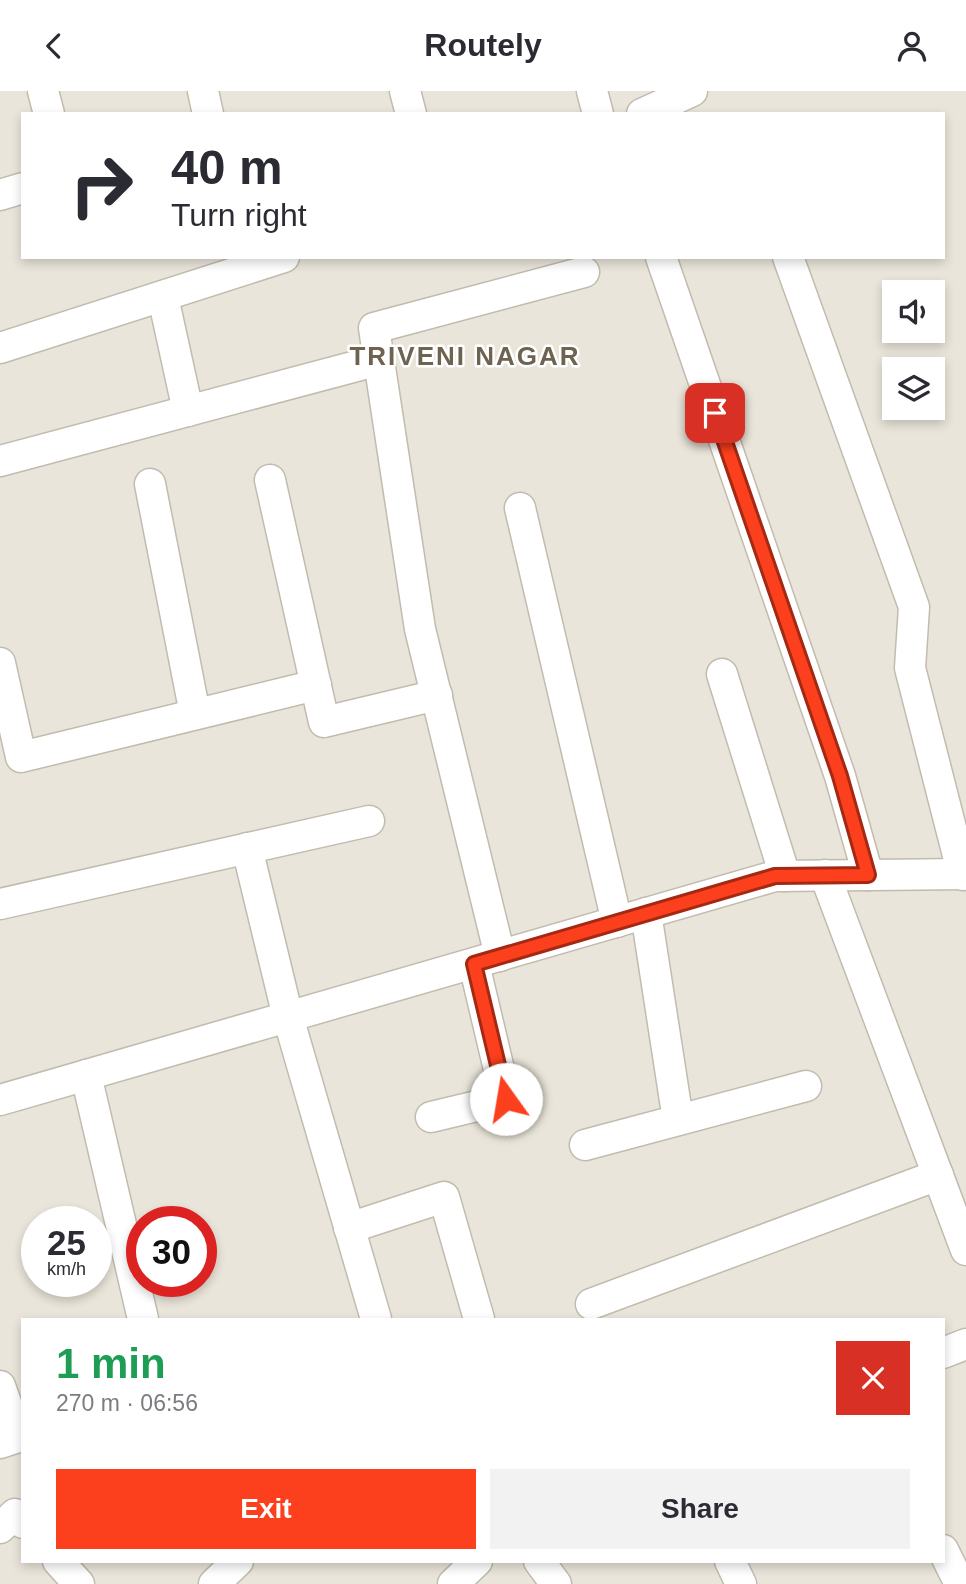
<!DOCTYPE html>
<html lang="en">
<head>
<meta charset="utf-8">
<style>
  :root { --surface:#fff; --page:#f2f2f3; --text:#2b2b33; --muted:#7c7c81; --accent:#fc3f1d }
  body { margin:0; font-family:Helvetica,sans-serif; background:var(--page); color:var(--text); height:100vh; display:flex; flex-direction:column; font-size:26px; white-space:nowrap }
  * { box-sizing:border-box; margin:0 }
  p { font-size:23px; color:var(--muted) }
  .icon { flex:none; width:38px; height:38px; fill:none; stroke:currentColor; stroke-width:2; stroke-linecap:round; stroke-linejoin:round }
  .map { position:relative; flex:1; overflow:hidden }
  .drawer { position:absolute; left:21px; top:1227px; width:924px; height:245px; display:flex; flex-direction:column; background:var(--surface); border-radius:0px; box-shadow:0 4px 10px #0003 }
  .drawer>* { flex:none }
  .hud { position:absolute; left:21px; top:21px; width:924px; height:147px; border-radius:0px; box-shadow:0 4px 10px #0003; background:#fff; color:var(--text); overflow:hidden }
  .controls { position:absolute; left:882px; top:189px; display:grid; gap:14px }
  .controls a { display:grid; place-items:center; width:63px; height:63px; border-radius:0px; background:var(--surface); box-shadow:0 4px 10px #0003; font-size:35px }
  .speed { position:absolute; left:21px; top:1115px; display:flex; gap:14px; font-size:35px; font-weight:700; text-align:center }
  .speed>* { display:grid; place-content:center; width:91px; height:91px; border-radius:50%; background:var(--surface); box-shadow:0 4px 10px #0003; line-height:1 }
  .speed small { font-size:18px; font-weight:400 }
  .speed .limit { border:10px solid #d22; background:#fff; color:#111 }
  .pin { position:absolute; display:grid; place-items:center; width:60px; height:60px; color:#fff; margin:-30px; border-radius:14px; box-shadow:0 4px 10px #0006 }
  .me { position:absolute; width:77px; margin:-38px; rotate:347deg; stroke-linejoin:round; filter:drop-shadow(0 0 5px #0008) }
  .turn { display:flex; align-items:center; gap:24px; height:147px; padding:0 35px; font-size:32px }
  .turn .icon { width:91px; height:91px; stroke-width:2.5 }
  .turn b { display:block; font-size:49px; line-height:60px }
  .round { display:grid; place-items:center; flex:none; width:74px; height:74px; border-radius:0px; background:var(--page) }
  .head { display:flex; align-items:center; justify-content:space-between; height:119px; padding:0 35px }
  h1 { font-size:42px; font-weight:600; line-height:52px; color:#1e9e55 }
  .primary-button { display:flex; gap:14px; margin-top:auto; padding:14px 35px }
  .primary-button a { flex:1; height:80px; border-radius:0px; background:var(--accent); color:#fff; font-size:28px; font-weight:600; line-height:80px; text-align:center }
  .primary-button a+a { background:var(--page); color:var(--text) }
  header { display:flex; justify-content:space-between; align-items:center; height:91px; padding:0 35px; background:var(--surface); font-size:32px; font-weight:600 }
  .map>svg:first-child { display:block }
</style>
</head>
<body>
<header><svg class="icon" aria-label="back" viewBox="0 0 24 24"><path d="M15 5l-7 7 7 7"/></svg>Routely<svg class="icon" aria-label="person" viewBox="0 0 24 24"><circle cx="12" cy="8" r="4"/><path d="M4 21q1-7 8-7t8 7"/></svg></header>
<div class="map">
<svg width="966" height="1493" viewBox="0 0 966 1493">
  <rect width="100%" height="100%" fill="#f6f3ec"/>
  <!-- residential -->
  <path fill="#eae5da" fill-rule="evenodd" d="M0 0H966V1493H0ZM23 23H943V166H23ZM894 201H933V240H894ZM894 278H933V317H894ZM37 1130H96V1190H37ZM142 1130H201V1190H142ZM23 1228H943V1470H23Z"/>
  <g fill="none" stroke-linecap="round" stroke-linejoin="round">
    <!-- street casing -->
    <g stroke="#c2bbae" stroke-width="33">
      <g id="street">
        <polyline points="43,0 49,23"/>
        <polyline points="203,0 208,23"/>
        <polyline points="405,0 411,23"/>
        <polyline points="592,0 598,23"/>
        <polyline points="642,23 692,0"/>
        <polyline points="0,104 23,97"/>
        <polyline points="661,166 840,685 868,784"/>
        <polyline points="788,166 914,516 910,577 963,784"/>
        <polyline points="163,206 188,320"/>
        <polyline points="0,257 284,166"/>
        <polyline points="0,370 379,269"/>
        <polyline points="270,389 324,631 437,604"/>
        <polyline points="150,393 195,623"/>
        <polyline points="520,417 617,831"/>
        <polyline points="0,572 21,666 316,594"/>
        <polyline points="722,583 785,785"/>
        <polyline points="247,757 288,926 376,1228"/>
        <polyline points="825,784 966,1159"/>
        <polyline points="0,813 369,730"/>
        <polyline points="646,822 678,1029"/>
        <polyline points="500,865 420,538 374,237 584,181"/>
        <polyline points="86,984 143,1228"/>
        <polyline points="0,1009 775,785 966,783"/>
        <polyline points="431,1026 506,1008 474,873"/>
        <polyline points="585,1054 806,995"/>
        <polyline points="349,1137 444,1106 479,1228"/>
        <polyline points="591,1213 938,1084"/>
        <polyline points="943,1262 966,1253"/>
        <polyline points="0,1295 18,1346 0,1352"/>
        <polyline points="0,1437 15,1423 23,1432"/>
        <polyline points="943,1459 960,1493"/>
        <polyline points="58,1470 79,1493"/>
        <polyline points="539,1470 556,1493"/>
        <polyline points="730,1470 741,1493"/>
        <polyline points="214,1493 238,1470"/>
        <polyline points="453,1493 477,1470"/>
      </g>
    </g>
    <!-- street -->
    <use href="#street" stroke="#fff" stroke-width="30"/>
  </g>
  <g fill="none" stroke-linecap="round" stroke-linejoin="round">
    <!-- route casing -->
    <g stroke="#a42913" stroke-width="18">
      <polyline id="route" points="506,1008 474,873 775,785 868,784 840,685 715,322"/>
    </g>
    <!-- route -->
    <use href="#route" stroke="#fc3f1d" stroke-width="12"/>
  </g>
  <g text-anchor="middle" stroke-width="5" stroke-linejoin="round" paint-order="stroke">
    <!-- district labels -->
    <g font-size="26" font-weight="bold" letter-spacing="2" fill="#6e6250" stroke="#fff">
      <text x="465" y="274">TRIVENI NAGAR</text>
    </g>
  </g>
</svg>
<div class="controls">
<a><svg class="icon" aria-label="sound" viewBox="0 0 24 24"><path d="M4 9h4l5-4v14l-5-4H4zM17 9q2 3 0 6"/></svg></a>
<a><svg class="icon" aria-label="layers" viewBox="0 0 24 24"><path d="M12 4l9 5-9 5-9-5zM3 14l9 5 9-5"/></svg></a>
</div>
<div class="speed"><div>25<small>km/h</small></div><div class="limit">30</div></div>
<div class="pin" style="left:715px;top:322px;background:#d93025"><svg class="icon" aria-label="arrive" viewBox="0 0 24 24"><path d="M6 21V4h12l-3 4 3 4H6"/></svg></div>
<svg class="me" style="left:506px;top:1008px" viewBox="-20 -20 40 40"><circle r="19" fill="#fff"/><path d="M0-13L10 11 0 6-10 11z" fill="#fc3f1d"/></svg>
<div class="hud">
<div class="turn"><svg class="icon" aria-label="right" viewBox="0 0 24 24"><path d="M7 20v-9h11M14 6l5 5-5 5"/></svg><div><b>40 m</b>Turn right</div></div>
</div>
<section class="drawer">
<div class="head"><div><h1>1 min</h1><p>270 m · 06:56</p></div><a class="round" style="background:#d93025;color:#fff"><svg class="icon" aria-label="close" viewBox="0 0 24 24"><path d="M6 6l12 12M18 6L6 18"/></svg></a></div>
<div class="primary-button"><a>Exit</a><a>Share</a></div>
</section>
</div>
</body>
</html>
